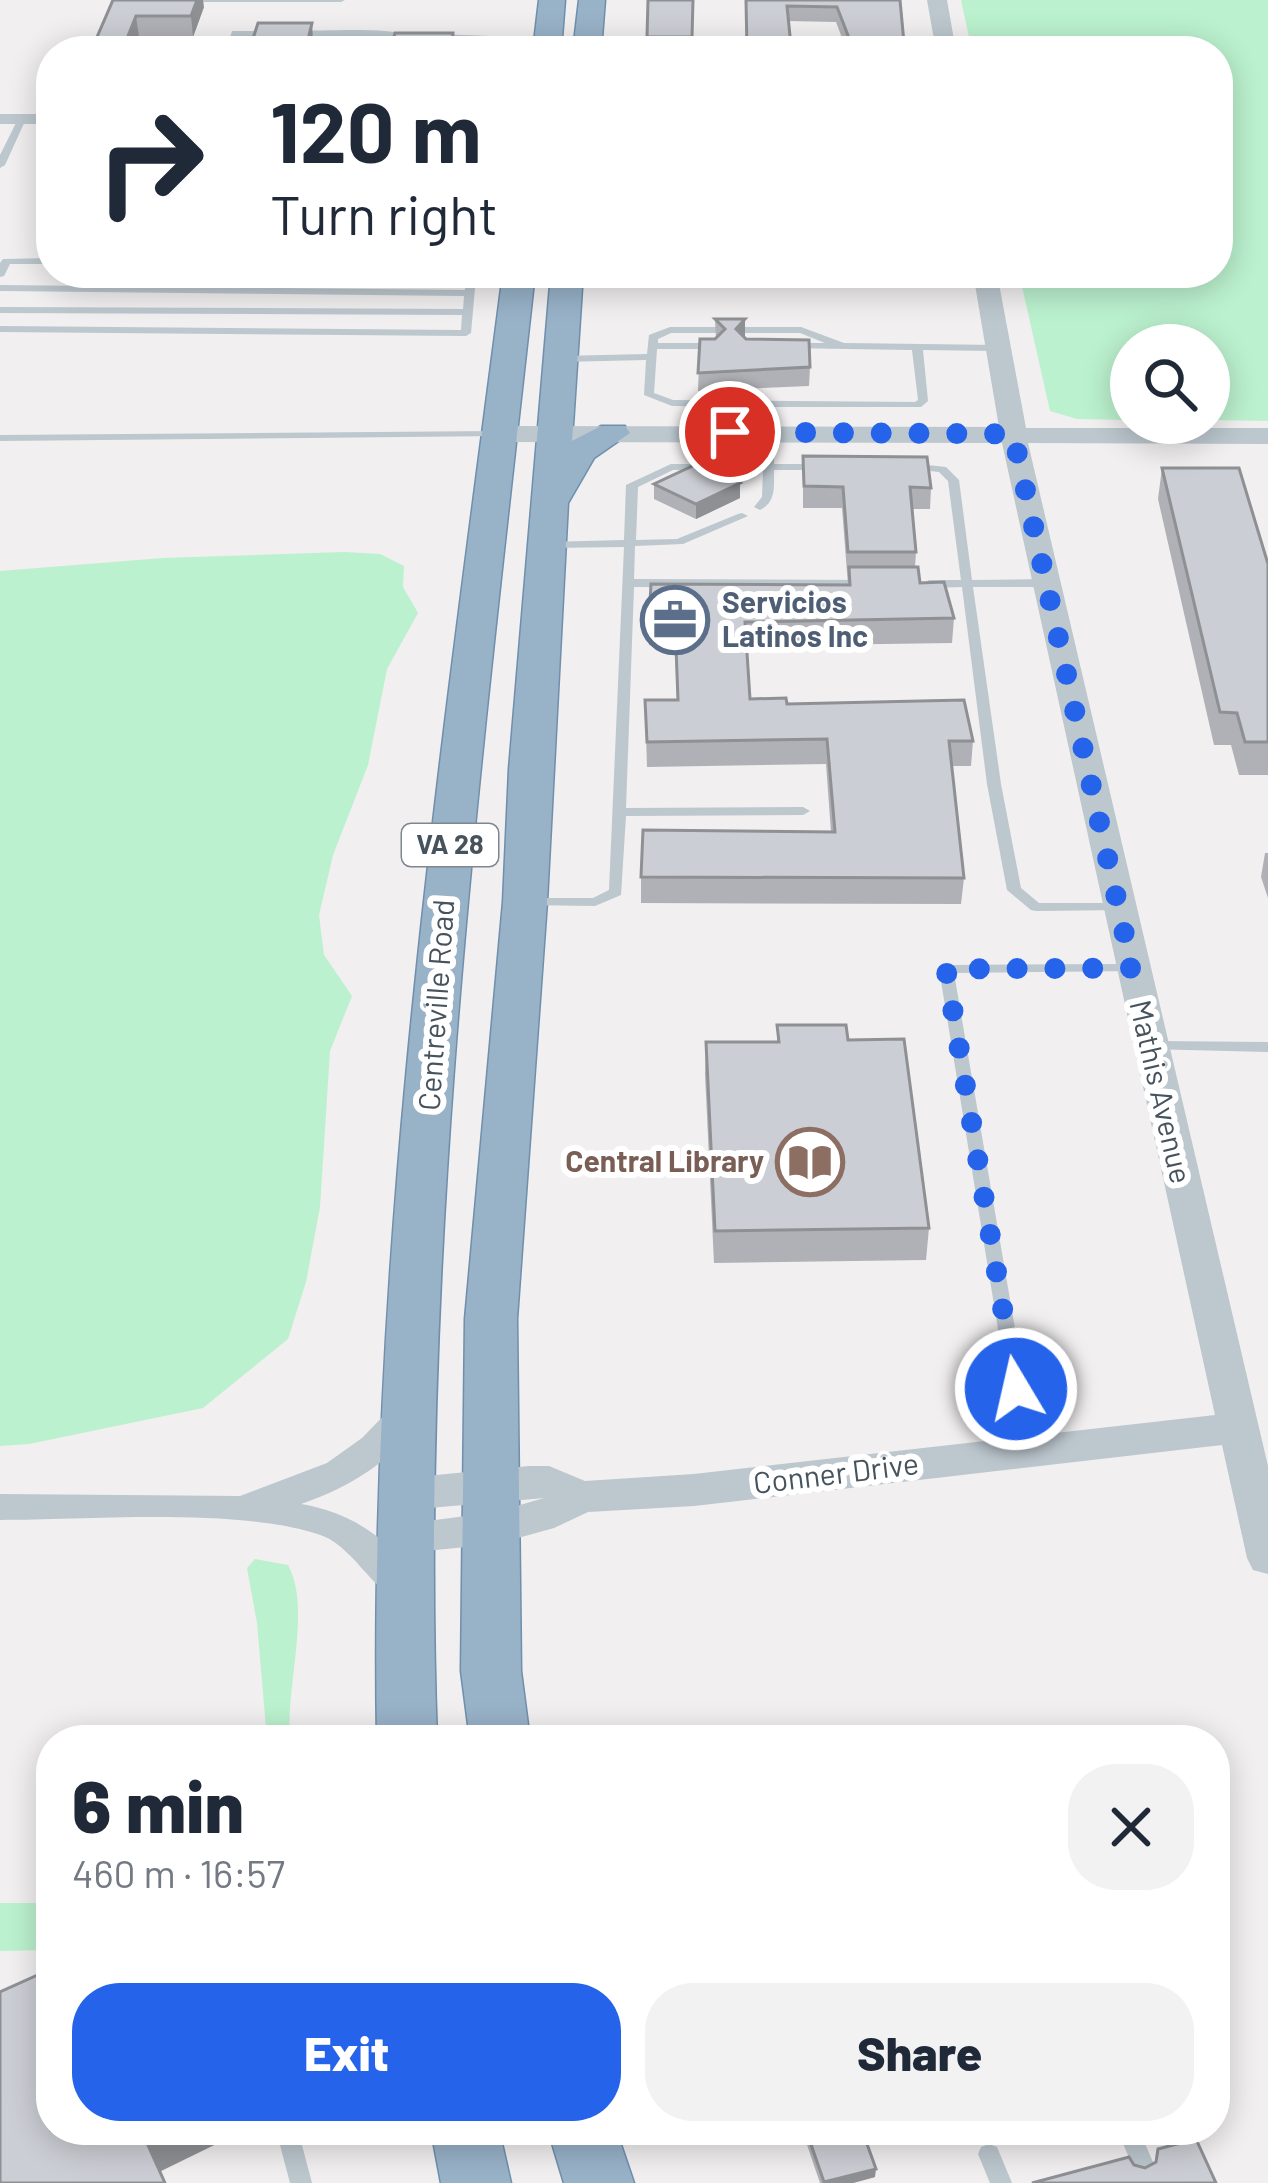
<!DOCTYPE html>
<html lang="en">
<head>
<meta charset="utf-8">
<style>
  :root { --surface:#fff; --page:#f2f2f3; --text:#1f2937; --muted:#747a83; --accent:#2563eb }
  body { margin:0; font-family:Barlow,sans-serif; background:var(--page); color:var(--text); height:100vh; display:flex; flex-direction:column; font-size:45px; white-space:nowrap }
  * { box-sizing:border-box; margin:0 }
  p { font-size:39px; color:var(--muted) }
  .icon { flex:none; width:66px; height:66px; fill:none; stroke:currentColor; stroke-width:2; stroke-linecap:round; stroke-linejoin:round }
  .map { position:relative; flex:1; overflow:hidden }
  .side { position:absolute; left:36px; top:1725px; width:1194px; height:420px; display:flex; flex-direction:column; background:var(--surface); border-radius:48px; box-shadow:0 6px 30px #0003 }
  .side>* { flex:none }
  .top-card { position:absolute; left:36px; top:36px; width:1197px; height:252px; border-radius:48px; box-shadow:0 6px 30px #0003; background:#fff; color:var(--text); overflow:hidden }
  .buttons { position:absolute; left:1110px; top:324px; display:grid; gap:24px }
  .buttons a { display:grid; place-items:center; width:120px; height:120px; border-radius:50%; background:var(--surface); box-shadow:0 6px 30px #0003; font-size:60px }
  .pin { position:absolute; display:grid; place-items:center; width:102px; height:102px; color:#fff; margin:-51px; border:6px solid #fff; border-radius:50%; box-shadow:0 3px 12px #0007 }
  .me { position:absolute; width:132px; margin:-66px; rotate:351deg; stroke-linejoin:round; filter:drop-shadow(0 0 9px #0008) }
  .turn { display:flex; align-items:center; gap:42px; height:252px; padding:0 36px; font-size:54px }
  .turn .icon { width:156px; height:156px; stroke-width:2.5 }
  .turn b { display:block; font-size:84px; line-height:102px }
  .round { display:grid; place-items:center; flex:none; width:126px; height:126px; border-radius:48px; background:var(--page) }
  .overview { display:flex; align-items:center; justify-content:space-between; height:204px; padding:0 36px }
  h1 { font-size:72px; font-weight:800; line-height:90px }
  .action { display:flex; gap:24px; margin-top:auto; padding:24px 36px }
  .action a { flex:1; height:138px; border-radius:48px; background:var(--accent); color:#fff; font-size:48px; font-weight:800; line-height:138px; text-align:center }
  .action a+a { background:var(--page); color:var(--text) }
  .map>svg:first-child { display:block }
</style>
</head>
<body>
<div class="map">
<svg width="1268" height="2183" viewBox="0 0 1268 2183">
  <rect width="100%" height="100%" fill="#f1efef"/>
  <!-- green -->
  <g fill="#bbf1ce">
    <polygon points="961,0 1268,0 1268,421 1209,420 1209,345 1131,345 1131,420 1077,419 1050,411 1019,273 1218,273 1218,51 972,51"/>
    <polygon points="344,552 380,554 404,566 403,587 418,613 387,669 368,765 333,855 319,915 324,955 352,996 330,1051 320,1207 306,1282 288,1339 203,1408 29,1444 0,1446 0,571 163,558"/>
    <path d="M255 1559 288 1565C312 1608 285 1688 290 1740H267L257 1623 247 1568Z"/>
    <polygon points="0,1903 51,1903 51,1950 0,1951"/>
  </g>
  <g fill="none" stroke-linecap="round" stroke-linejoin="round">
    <!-- trunk casing -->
    <g stroke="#6f8fac" stroke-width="3">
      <g id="trunk">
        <polygon points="539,0 565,0 561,51 533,51"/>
        <polygon points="579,0 605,0 601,51 573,51"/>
        <path d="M503 273H535C481 760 419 1250 437 1740H377C368 1249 440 759 503 273Z"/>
        <polygon points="551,273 583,273 572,441 601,426 625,426 630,433 594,458 568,503 547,902 517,1319 521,1671 530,1740 470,1740 461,1671 465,1319 503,902 509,769"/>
        <polygon points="431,2130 499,2130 511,2183 441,2183"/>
        <polygon points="548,2130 616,2130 634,2183 564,2183"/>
      </g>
    </g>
    <!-- service -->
    <g fill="#bcc7ce" fill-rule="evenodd">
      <polygon points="143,0 345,0 341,2 147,2"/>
      <polygon points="232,31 271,31 275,34 271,37 238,36 234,51 226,51"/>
      <path d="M295 31C330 31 385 27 416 36L412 39 393 38 390 51H382L384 37H350L347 51H339L341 37 292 36 291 34Z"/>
      <polygon points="436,34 547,38 551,41 547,44 498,42 495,51 487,51 489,41 433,39 432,37"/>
      <polygon points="22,116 26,119 5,165 0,168 0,155 18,119"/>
      <polygon points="51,216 51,231 48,238 51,238 51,244 39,243 37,241 46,219"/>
      <polygon points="51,258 51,264 10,264 4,276 0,277 0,263 3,259"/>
      <polygon points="466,273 522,273 517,276 476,277 471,333 466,336 0,332 0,326 461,330 462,315 0,313 0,307 463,309 464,296 0,291 0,285 465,290"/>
      <polygon points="562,273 986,275 991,278 986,281 566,278 562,277"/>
      <path d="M670 327H801L844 343 997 345 1002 348 997 351 923 350 928 401 921 407H774V464H819L825 467 819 470H774C774 487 776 502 760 510L754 507 762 497 763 470H673L638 487 636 540 677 539 738 514 742 513 748 516 683 544 635 546 634 579 869 580 875 584 869 588 634 587 626 808 803 807 810 811 803 815 626 816 621 895 595 906 523 905 521 902 528 898H593L609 890 624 547 547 548 541 545 547 542 624 540 626 485 671 464H763L764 407 672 406 644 395 646 360 560 362 555 359 560 356 647 354 649 335ZM671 333H800L825 343H790L785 346 786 348 912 350 918 400 915 402 673 400 654 393 657 349H715L720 346 715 343H658V339Z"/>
      <polygon points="497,431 501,432 501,436 0,441 0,435"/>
      <polygon points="909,463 946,467 959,480 972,580 1046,579 1052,583 1046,587 973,587 1001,784 1021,888 1039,903 1119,903 1124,904 1126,907 1124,910 1036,911 1031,910 1007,890 987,784 962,587 929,588 923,584 929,580 961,580 948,481 939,472 905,468 905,464"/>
      <polygon points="1132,964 1139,968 1137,971 954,973 1036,1451 1033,1456 1021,1456 1018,1451 939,969 946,965"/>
      <polygon points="1153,1041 1268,1042 1268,1052 1148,1049 1146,1046"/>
      <polygon points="276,2130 298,2130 312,2183 290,2183"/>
      <polygon points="742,2130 767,2130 764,2137 752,2141 744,2138"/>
      <polygon points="1117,2130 1139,2130 1153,2162 1150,2169 1142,2172 1134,2169"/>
      <polygon points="989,2144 997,2147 1012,2183 990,2183 978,2154 981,2147"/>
    </g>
    <!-- minor -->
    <g fill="#bcc7ce" fill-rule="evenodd">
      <rect x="0" y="114" width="51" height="10"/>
      <path d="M408 1400 420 1403 425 1412C400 1457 349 1488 301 1504 354 1513 396 1542 421 1590L416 1600C382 1611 359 1550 323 1536 245 1507 87 1520 0 1520V1494L240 1496 327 1463 362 1438 396 1403Z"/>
    </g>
    <!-- tertiary -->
    <g fill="#bcc7ce" fill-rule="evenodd">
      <polygon points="927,0 947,0 956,51 936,51"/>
      <polygon points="973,273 997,273 1026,428 1268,428 1268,444 1028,443 1268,1466 1268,1574 1253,1570 1247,1558 1222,1445 694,1506 588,1512 554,1528 496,1544 405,1553 390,1548 384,1537 390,1526 496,1512 544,1498 406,1510 391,1505 385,1494 391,1483 406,1478 529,1466 549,1466 585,1481 694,1474 1215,1415 1002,443 500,442 487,434 500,426 999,427"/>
    </g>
    <!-- trunk -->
    <use href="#trunk" fill="#98b2c8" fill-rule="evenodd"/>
  </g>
  <!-- wall -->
  <g fill="#afb1b6">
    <polygon points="113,0 204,7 193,37 139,37"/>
    <polygon points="648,0 693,0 692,50 647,49"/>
    <polygon points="745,0 900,0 904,43 913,51 847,51 836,22 788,21"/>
    <polygon points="715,319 745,338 810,367 809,386 698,391 700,339 716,339"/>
    <polygon points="803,456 931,488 930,509 912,509 916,552 915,567 920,583 954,618 952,643 747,646 750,699 787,704 973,741 971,766 952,766 964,878 961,904 641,903 641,877 831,832 826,764 647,767 645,700 677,700 675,645 649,645 651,584 848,585 842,508 803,508"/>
    <polygon points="1162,468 1268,564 1268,775 1239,775 1231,745 1214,745 1158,499"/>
    <polygon points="654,484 740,498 696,519 654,499"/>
    <polygon points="1265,853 1268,853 1268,898 1261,877"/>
    <polygon points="777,1025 848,1040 929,1228 926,1260 714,1263 705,1074 706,1042 777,1042"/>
    <polygon points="802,2130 862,2130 875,2177 853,2183 820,2183"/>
  </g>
  <!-- shaded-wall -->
  <g fill="#8e9094">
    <polygon points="197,0 203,0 204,7 193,37 191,16"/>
    <polygon points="136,16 139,37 133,51 122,51"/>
    <polygon points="312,23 313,40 311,51 305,51"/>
    <polygon points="745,319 745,338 736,329"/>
    <polygon points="740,483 740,498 696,519 696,504"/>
    <polygon points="174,2130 245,2130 153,2175 147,2143"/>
    <polygon points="876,2169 875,2177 853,2183 824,2183"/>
  </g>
  <!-- building -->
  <g fill="#cbced4" stroke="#8e9094" stroke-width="3">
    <polygon points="113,0 197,0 191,16 136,16 122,51 91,51"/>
    <polygon points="648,0 693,0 692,37 647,37"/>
    <polygon points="746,0 900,0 904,43 912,43 913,51 854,51 837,7 787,6 791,46 782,51 747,51"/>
    <polygon points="258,23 312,23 305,51 249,51"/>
    <polygon points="395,33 453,33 451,51 390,51"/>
    <polygon points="715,319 745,319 736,329 746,339 809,340 810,367 698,373 700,339 715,339 725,329"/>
    <polygon points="803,456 927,457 931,488 910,487 916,552 848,552 843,487 804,486"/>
    <polygon points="699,463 740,483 696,504 654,484"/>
    <polygon points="1162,468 1239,468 1268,564 1268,742 1245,742 1237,713 1220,712"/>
    <polygon points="849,567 918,567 920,583 944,582 954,618 745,622 750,699 786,698 787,704 964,700 973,741 949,741 964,878 641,877 643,830 835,832 827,739 647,742 645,700 678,700 675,621 649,620 651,584 850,585"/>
    <polygon points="777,1025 846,1025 848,1040 904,1039 929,1228 715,1231 706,1042 779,1042"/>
    <polygon points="51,1969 51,2130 174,2130 147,2143 165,2183 0,2183 0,1992"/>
    <polygon points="806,2130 862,2130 876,2169 824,2182"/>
    <polygon points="1196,2139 1216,2183 1032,2183 1129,2157 1134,2165 1145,2168 1156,2162 1158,2149"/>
  </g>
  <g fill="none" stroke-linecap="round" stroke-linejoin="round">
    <!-- route -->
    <polyline stroke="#2563eb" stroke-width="21" stroke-dasharray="0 37.8" points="730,432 1013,434 1132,968 946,969 1016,1389"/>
  </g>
  <!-- icons -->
  <defs>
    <g id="office-ring" transform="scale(3.45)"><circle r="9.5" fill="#fff" stroke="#5c6f8a" stroke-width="1.5"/><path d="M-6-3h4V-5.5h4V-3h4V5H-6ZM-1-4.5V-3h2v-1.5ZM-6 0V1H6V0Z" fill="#5c6f8a"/></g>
    <g id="library-ring" transform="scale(3.45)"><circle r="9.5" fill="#fff" stroke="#8d6e63" stroke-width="1.5"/><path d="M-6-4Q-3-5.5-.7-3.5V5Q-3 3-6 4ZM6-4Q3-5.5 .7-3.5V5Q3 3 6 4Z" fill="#8d6e63"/></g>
  </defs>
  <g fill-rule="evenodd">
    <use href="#office-ring" x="675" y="620"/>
    <use href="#library-ring" x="810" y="1162"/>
  </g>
  <g text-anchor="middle" stroke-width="12" stroke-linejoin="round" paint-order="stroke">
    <!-- shield labels -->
    <rect fill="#fff" stroke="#7e878e" stroke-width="3" x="402" y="824" width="96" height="42" rx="9"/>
    <g font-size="27" font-weight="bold" fill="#46535d">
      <text x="450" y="854">VA 28</text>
    </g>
    <!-- service labels -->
    <g font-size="30" font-weight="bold" fill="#4e5e75" stroke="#fff" text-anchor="start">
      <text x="722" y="613">Servicios<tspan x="722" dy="34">Latinos Inc</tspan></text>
    </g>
    <!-- street labels -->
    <g font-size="30" fill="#46535d" stroke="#fff">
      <text transform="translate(437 1005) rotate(-86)" y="10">Centreville Road</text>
      <text transform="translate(1160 1092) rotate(77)" y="10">Mathis Avenue</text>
      <text transform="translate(836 1474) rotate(-7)" y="10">Conner Drive</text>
    </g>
    <!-- education labels -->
    <g font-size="30" font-weight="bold" fill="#785e54" stroke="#fff" text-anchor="end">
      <text x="764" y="1172">Central Library</text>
    </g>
  </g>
</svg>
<div class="buttons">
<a><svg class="icon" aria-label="search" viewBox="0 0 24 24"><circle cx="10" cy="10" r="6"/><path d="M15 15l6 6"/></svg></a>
</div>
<div class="pin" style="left:730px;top:432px;background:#d93025"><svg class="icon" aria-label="arrive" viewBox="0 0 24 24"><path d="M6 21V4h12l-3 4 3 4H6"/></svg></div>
<svg class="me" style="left:1016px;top:1389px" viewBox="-20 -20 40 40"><circle r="17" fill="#2563eb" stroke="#fff" stroke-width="3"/><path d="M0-11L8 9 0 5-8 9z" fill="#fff"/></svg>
<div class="top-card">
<div class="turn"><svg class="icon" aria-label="right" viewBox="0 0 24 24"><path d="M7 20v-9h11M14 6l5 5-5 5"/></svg><div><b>120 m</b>Turn right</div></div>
</div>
<section class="side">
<div class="overview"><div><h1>6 min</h1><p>460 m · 16:57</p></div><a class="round"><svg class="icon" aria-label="close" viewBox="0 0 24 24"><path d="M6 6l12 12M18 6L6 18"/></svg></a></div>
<div class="action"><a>Exit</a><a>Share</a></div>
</section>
</div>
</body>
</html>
